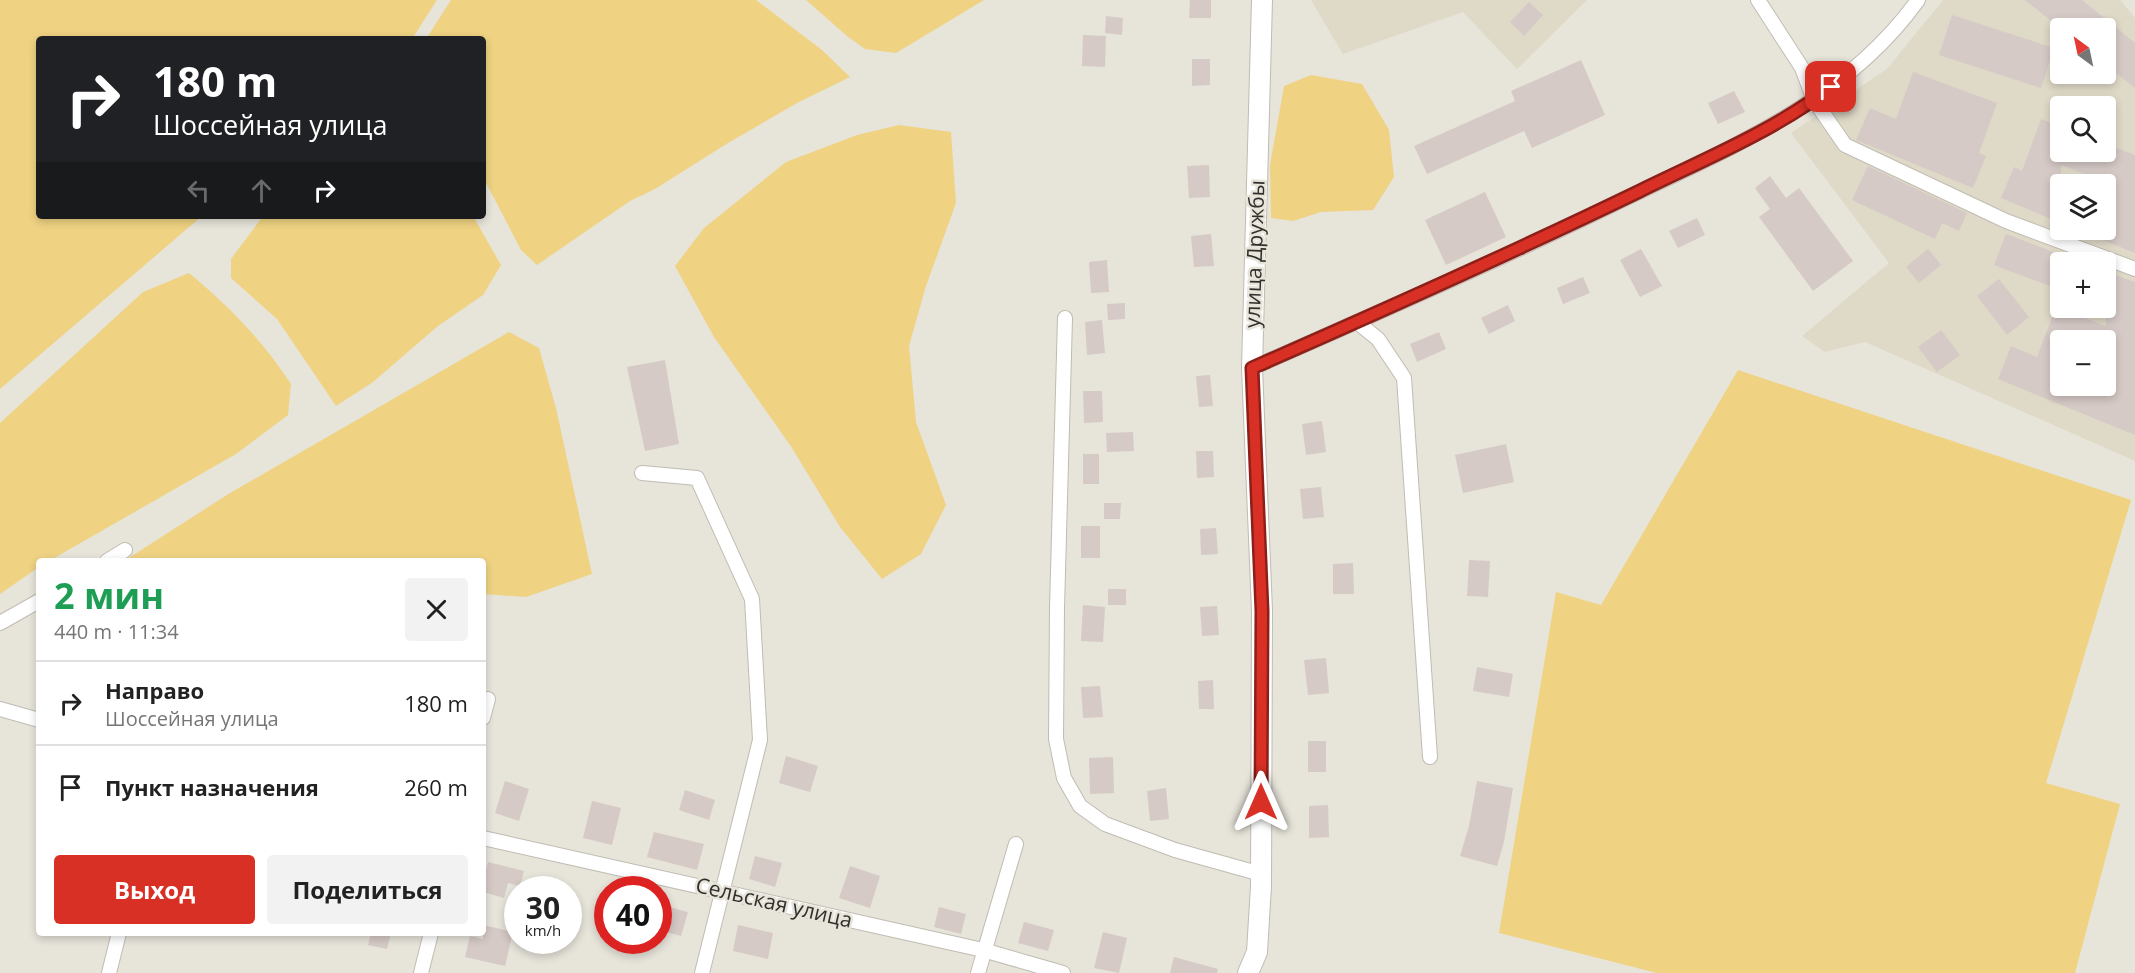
<!DOCTYPE html>
<html lang="ru">
<head>
<meta charset="utf-8">
<style>
  :root { --surface:#fff; --page:#f2f2f2; --text:#222; --muted:#767676; --line:#e0e0e0; --accent:#d93025 }
  body { margin:0; font-family:"Open Sans",sans-serif; background:var(--page); color:var(--text); height:100vh; display:flex; flex-direction:column; font-size:22px; white-space:nowrap }
  * { box-sizing:border-box; margin:0 }
  p { font-size:20px; color:var(--muted) }
  .icon { flex:none; width:33px; height:33px; fill:none; stroke:currentColor; stroke-width:2; stroke-linecap:round; stroke-linejoin:round }
  .map { position:relative; flex:1; overflow:hidden }
  .side { position:absolute; left:36px; top:558px; width:450px; height:378px; display:flex; flex-direction:column; background:var(--surface); border-radius:6px; box-shadow:0 3px 9px #0003 }
  .side>* { flex:none }
  .top-card { position:absolute; left:36px; top:36px; width:450px; height:183px; border-radius:6px; box-shadow:0 3px 9px #0003; background:#202124; color:#fff; overflow:hidden }
  .needle { width:39px; rotate:327deg }
  .tools { position:absolute; left:2050px; top:18px; display:grid; gap:12px }
  .tools a { display:grid; place-items:center; width:66px; height:66px; border-radius:6px; background:var(--surface); box-shadow:0 3px 9px #0003; font-size:30px }
  .speed { position:absolute; left:504px; top:876px; display:flex; gap:12px; font-size:30px; font-weight:700; text-align:center }
  .speed>* { display:grid; place-content:center; width:78px; height:78px; border-radius:50%; background:var(--surface); box-shadow:0 3px 9px #0003; line-height:1 }
  .speed small { font-size:15px; font-weight:400 }
  .speed .limit { border:9px solid #d22; background:#fff; color:#111 }
  .pin { position:absolute; display:grid; place-items:center; width:51px; height:51px; color:#fff; margin:-26px; border-radius:12px; box-shadow:0 3px 9px #0006 }
  .me { position:absolute; width:66px; margin:-33px; rotate:0deg; stroke-linejoin:round; filter:drop-shadow(0 0 4px #0008) }
  .turn { display:flex; align-items:center; gap:21px; height:126px; padding:0 18px; font-size:27px }
  .turn .icon { width:78px; height:78px; stroke-width:2.5 }
  .turn b { display:block; font-size:42px; line-height:51px }
  .lanes { display:flex; align-items:center; height:57px; padding:0 18px; background:#0003; justify-content:center; gap:30px; direction:ltr }
  .lanes .off { opacity:.35 }
  .round { display:grid; place-items:center; flex:none; width:63px; height:63px; border-radius:6px; background:var(--page) }
  .summary { display:flex; align-items:center; justify-content:space-between; height:102px; padding:0 18px }
  h1 { font-size:36px; font-weight:700; line-height:45px; color:#1e9e55 }
  .action { display:flex; gap:12px; margin-top:auto; padding:12px 18px }
  .action a { flex:1; height:69px; border-radius:6px; background:var(--accent); color:#fff; font-size:24px; font-weight:700; line-height:69px; text-align:center }
  .action a+a { background:var(--page); color:var(--text) }
  ul { padding:0; list-style:none }
  li { display:flex; align-items:center; gap:18px; height:84px; padding:0 18px; border-top:2px solid var(--line) }
  li div { flex:1 }
  li b { display:block; font-size:22px }
  li em { font-style:normal }
  .map>svg:first-child { display:block }
</style>
</head>
<body>
<div class="map">
<svg width="2135" height="973" viewBox="0 0 2135 973">
  <rect width="100%" height="100%" fill="#e7e4da"/>
  <!-- built -->
  <g fill="#dfd9c7" fill-rule="evenodd">
    <polygon points="1311,0 1587,0 1517,69 1463,12 1343,54"/>
    <path d="M1943 0H2120L2135 18V461L1865 342 1825 352 1802 336 1889 263 1791 133 1887 69ZM2061 28H2106V74H2061ZM2061 106H2106V152H2061ZM2061 184H2106V230H2061ZM2061 262H2106V308H2061ZM2061 340H2106V386H2061Z"/>
  </g>
  <!-- green -->
  <g fill="#efd383">
    <polygon points="0,0 437,0 412,39 39,39 39,216 202,216 0,389"/>
    <polygon points="451,0 756,0 822,50 850,77 797,103 728,143 655,189 630,201 537,265 521,250 483,177 483,39 426,39"/>
    <polygon points="806,0 984,0 896,53 865,49 847,36"/>
    <polygon points="1311,75 1362,84 1389,130 1394,177 1373,210 1321,212 1293,221 1271,218 1270,165 1284,86"/>
    <polygon points="899,125 951,132 956,203 926,286 909,346 916,422 946,505 921,554 882,579 840,527 792,448 714,337 675,266 704,228 786,162 857,135"/>
    <polygon points="263,216 473,216 501,265 483,295 438,326 373,382 336,406 277,319 231,278 231,259"/>
    <path d="M189 273C231 308 261 339 291 384L288 415 236 454 49 561H39V567L0 594V423L143 292Z"/>
    <polygon points="509,332 539,348 556,408 592,574 526,597 483,594 483,561 124,561 230,493"/>
    <polygon points="1738,370 2131,500 2046,783 2120,804 2075,973 1657,973 1499,933 1556,592 1601,605"/>
  </g>
  <!-- building -->
  <g fill="#d6cac6" fill-rule="evenodd">
    <polygon points="1190,0 1211,0 1211,18 1189,18"/>
    <polygon points="2025,0 2082,0 2135,43 2135,88 2106,65 2106,28 2060,28"/>
    <polygon points="1529,2 1543,15 1524,36 1510,22"/>
    <polygon points="1952,15 2054,48 2041,88 1939,55"/>
    <polygon points="1106,16 1123,18 1122,35 1105,33"/>
    <polygon points="1083,35 1106,36 1105,67 1082,66"/>
    <polygon points="1192,59 1210,59 1210,85 1192,86"/>
    <polygon points="1581,60 1605,115 1532,148 1524,131 1427,174 1414,146 1515,101 1511,91"/>
    <polygon points="1913,72 1997,103 1979,153 1986,156 1973,188 1856,140 1870,108 1896,119"/>
    <polygon points="1734,91 1745,112 1718,124 1708,103"/>
    <polygon points="2041,119 2061,127 2061,152 2106,152 2106,144 2135,155 2135,253 2079,230 2106,230 2106,182 2061,165 2061,223 2001,198 2014,167 2022,171"/>
    <polygon points="1209,165 1210,197 1189,198 1187,166"/>
    <polygon points="1868,166 1967,213 1959,231 1942,223 1935,239 1852,200"/>
    <polygon points="1770,176 1786,198 1799,188 1853,261 1813,291 1759,217 1770,209 1755,188"/>
    <polygon points="1485,192 1506,237 1446,265 1425,220"/>
    <polygon points="1697,218 1705,235 1678,248 1669,231"/>
    <polygon points="1211,234 1214,266 1194,267 1191,236"/>
    <polygon points="2006,234 2061,255 2061,290 1994,265"/>
    <polygon points="1641,249 1662,286 1640,297 1620,260"/>
    <polygon points="1928,249 1941,265 1919,283 1906,267"/>
    <polygon points="1107,260 1109,292 1091,293 1089,262"/>
    <path d="M2106 272 2135 282V435L1998 379 2011 346 2037 357 2060 297 2061 309 2106 326ZM2061 340H2106V386H2061Z"/>
    <polygon points="1583,277 1590,293 1563,304 1557,288"/>
    <polygon points="1999,279 2029,317 2007,335 1977,296"/>
    <polygon points="1125,303 1125,319 1108,320 1107,304"/>
    <polygon points="1508,305 1515,321 1489,334 1481,318"/>
    <polygon points="1102,320 1105,353 1087,355 1085,322"/>
    <polygon points="1941,330 1960,355 1937,372 1918,347"/>
    <polygon points="1439,332 1446,349 1417,362 1410,344"/>
    <polygon points="665,360 679,444 645,451 627,367"/>
    <polygon points="1210,375 1213,406 1199,407 1196,376"/>
    <polygon points="1083,391 1102,391 1103,422 1084,423"/>
    <polygon points="1322,421 1326,452 1306,455 1302,424"/>
    <polygon points="1133,432 1134,451 1107,452 1106,433"/>
    <polygon points="1506,444 1514,482 1463,493 1455,455"/>
    <polygon points="1196,451 1213,451 1214,477 1197,478"/>
    <rect x="1083" y="454" width="16" height="30"/>
    <polygon points="1321,487 1324,517 1303,519 1300,489"/>
    <polygon points="1104,503 1121,503 1120,519 1104,519"/>
    <rect x="1081" y="526" width="19" height="32"/>
    <polygon points="1216,528 1218,554 1201,555 1200,529"/>
    <polygon points="1469,560 1490,561 1488,597 1467,596"/>
    <polygon points="1353,563 1354,594 1333,594 1333,564"/>
    <rect x="1108" y="589" width="18" height="16"/>
    <polygon points="1083,605 1105,607 1103,642 1081,641"/>
    <polygon points="1217,606 1219,635 1202,636 1200,607"/>
    <polygon points="1326,658 1329,693 1308,695 1304,660"/>
    <polygon points="1477,667 1513,674 1509,697 1473,691"/>
    <polygon points="1213,680 1214,709 1199,709 1198,681"/>
    <polygon points="1100,686 1103,717 1083,718 1081,687"/>
    <rect x="1308" y="741" width="18" height="31"/>
    <polygon points="786,756 818,766 810,792 779,783"/>
    <polygon points="1113,757 1114,793 1090,794 1089,758"/>
    <polygon points="505,781 529,789 519,821 495,813"/>
    <polygon points="1477,781 1513,788 1504,842 1497,866 1460,856 1469,826"/>
    <polygon points="1166,788 1169,819 1150,821 1147,791"/>
    <polygon points="685,790 715,800 709,820 679,810"/>
    <polygon points="592,801 621,808 612,845 583,838"/>
    <polygon points="1328,805 1329,837 1309,838 1309,806"/>
    <polygon points="654,832 704,844 697,870 647,857"/>
    <polygon points="755,856 782,863 775,887 749,879"/>
    <polygon points="488,862 524,871 520,886 508,883 504,898 483,892 483,882"/>
    <polygon points="850,866 880,876 870,908 839,898"/>
    <polygon points="658,904 688,912 681,936 658,930"/>
    <polygon points="939,907 966,914 961,934 934,927"/>
    <polygon points="1024,922 1054,930 1048,951 1018,943"/>
    <polygon points="483,925 513,932 505,966 465,957 470,936 483,939"/>
    <polygon points="738,925 773,933 768,959 733,951"/>
    <polygon points="1103,932 1127,938 1119,973 1094,968"/>
    <polygon points="371,933 391,933 387,949 368,945"/>
    <polygon points="1174,957 1218,969 1217,973 1170,973"/>
  </g>
  <g fill="none" stroke-linecap="round" stroke-linejoin="round">
    <!-- street casing -->
    <g stroke="#c0bcb3" stroke-width="16">
      <g id="street">
        <polyline points="1758,0 1802,68 1814,100 1845,145 2006,221 2135,269"/>
        <polyline points="1065,318 1057,608 1056,739 1064,778 1080,806 1105,824 1175,850 1261,874"/>
        <polyline points="1357,322 1378,339 1404,378 1430,757"/>
        <path d="M1252 368C1375 314 1499 260 1620 201 1729 148 1845 102 1918 0"/>
        <polyline points="642,473 697,478 752,599 760,740 702,973"/>
        <polyline points="107,561 125,550"/>
        <polyline points="0,623 39,601"/>
        <polyline points="0,709 39,720"/>
        <polyline points="483,718 488,699"/>
        <polyline points="483,838 983,950 1063,973"/>
        <polyline points="109,973 119,933"/>
        <polyline points="421,973 431,933"/>
        <polyline points="978,973 1016,844"/>
      </g>
    </g>
    <!-- secondary casing -->
    <g stroke="#c0bcb3" stroke-width="22">
      <polyline id="secondary" points="1248,973 1257,952 1261,886 1262,611 1252,368 1262,0"/>
    </g>
    <!-- street -->
    <use href="#street" stroke="#fff" stroke-width="14"/>
    <!-- secondary -->
    <use href="#secondary" stroke="#fff" stroke-width="20"/>
  </g>
  <g fill="none" stroke-linecap="round" stroke-linejoin="round">
    <!-- route casing -->
    <g stroke="#8d1f18" stroke-width="15">
      <path id="route" d="M1261 802 1262 611 1252 368C1382 311 1512 253 1640 191 1705 159 1774 131 1831 87"/>
    </g>
    <!-- route -->
    <use href="#route" stroke="#d93025" stroke-width="10"/>
  </g>
  <g text-anchor="middle" stroke-width="5" stroke-linejoin="round" paint-order="stroke">
    <!-- street labels -->
    <g font-size="21" fill="#302f2b" stroke="#e7e4da">
      <text transform="translate(1255 254) rotate(-88)" y="7">улица Дружбы</text>
      <text transform="translate(774 903) rotate(13)" y="7">Сельская улица</text>
    </g>
  </g>
</svg>
<div class="tools">
<a><svg class="needle" viewBox="-14 -14 28 28"><path d="M0-13l5 13h-10z" fill="#e53935"/><path d="M0 13l5-13h-10z" fill="#767676"/></svg></a>
<a><svg class="icon" aria-label="search" viewBox="0 0 24 24"><circle cx="10" cy="10" r="6"/><path d="M15 15l6 6"/></svg></a>
<a><svg class="icon" aria-label="layers" viewBox="0 0 24 24"><path d="M12 4l9 5-9 5-9-5zM3 14l9 5 9-5"/></svg></a>
<a>+</a>
<a>−</a>
</div>
<div class="speed"><div>30<small>km/h</small></div><div class="limit">40</div></div>
<div class="pin" style="left:1831px;top:87px;background:#d93025"><svg class="icon" aria-label="arrive" viewBox="0 0 24 24"><path d="M6 21V4h12l-3 4 3 4H6"/></svg></div>
<svg class="me" style="left:1261px;top:802px" viewBox="-20 -20 40 40"><path d="M0-17L14 15 0 8-14 15z" fill="#d93025" stroke="#fff" stroke-width="4"/></svg>
<div class="top-card">
<div class="turn"><svg class="icon" aria-label="right" viewBox="0 0 24 24"><path d="M7 20v-9h11M14 6l5 5-5 5"/></svg><div><b>180 m</b>Шоссейная улица</div></div>
<div class="lanes"><svg class="icon off" aria-label="left" viewBox="0 0 24 24"><path d="M17 20v-9H6M10 6l-5 5 5 5"/></svg><svg class="icon off" aria-label="ahead" viewBox="0 0 24 24"><path d="M12 20V5M6 11l6-6 6 6"/></svg><svg class="icon" aria-label="right" viewBox="0 0 24 24"><path d="M7 20v-9h11M14 6l5 5-5 5"/></svg></div>
</div>
<section class="side">
<div class="summary"><div><h1>2 мин</h1><p>440 m · 11:34</p></div><a class="round"><svg class="icon" aria-label="close" viewBox="0 0 24 24"><path d="M6 6l12 12M18 6L6 18"/></svg></a></div>
<ul>
<li><svg class="icon" aria-label="right" viewBox="0 0 24 24"><path d="M7 20v-9h11M14 6l5 5-5 5"/></svg><div><b>Направо</b><p>Шоссейная улица</p></div><em>180 m</em></li>
<li><svg class="icon" aria-label="arrive" viewBox="0 0 24 24"><path d="M6 21V4h12l-3 4 3 4H6"/></svg><div><b>Пункт назначения</b></div><em>260 m</em></li>
</ul>
<div class="action"><a>Выход</a><a>Поделиться</a></div>
</section>
</div>
</body>
</html>
